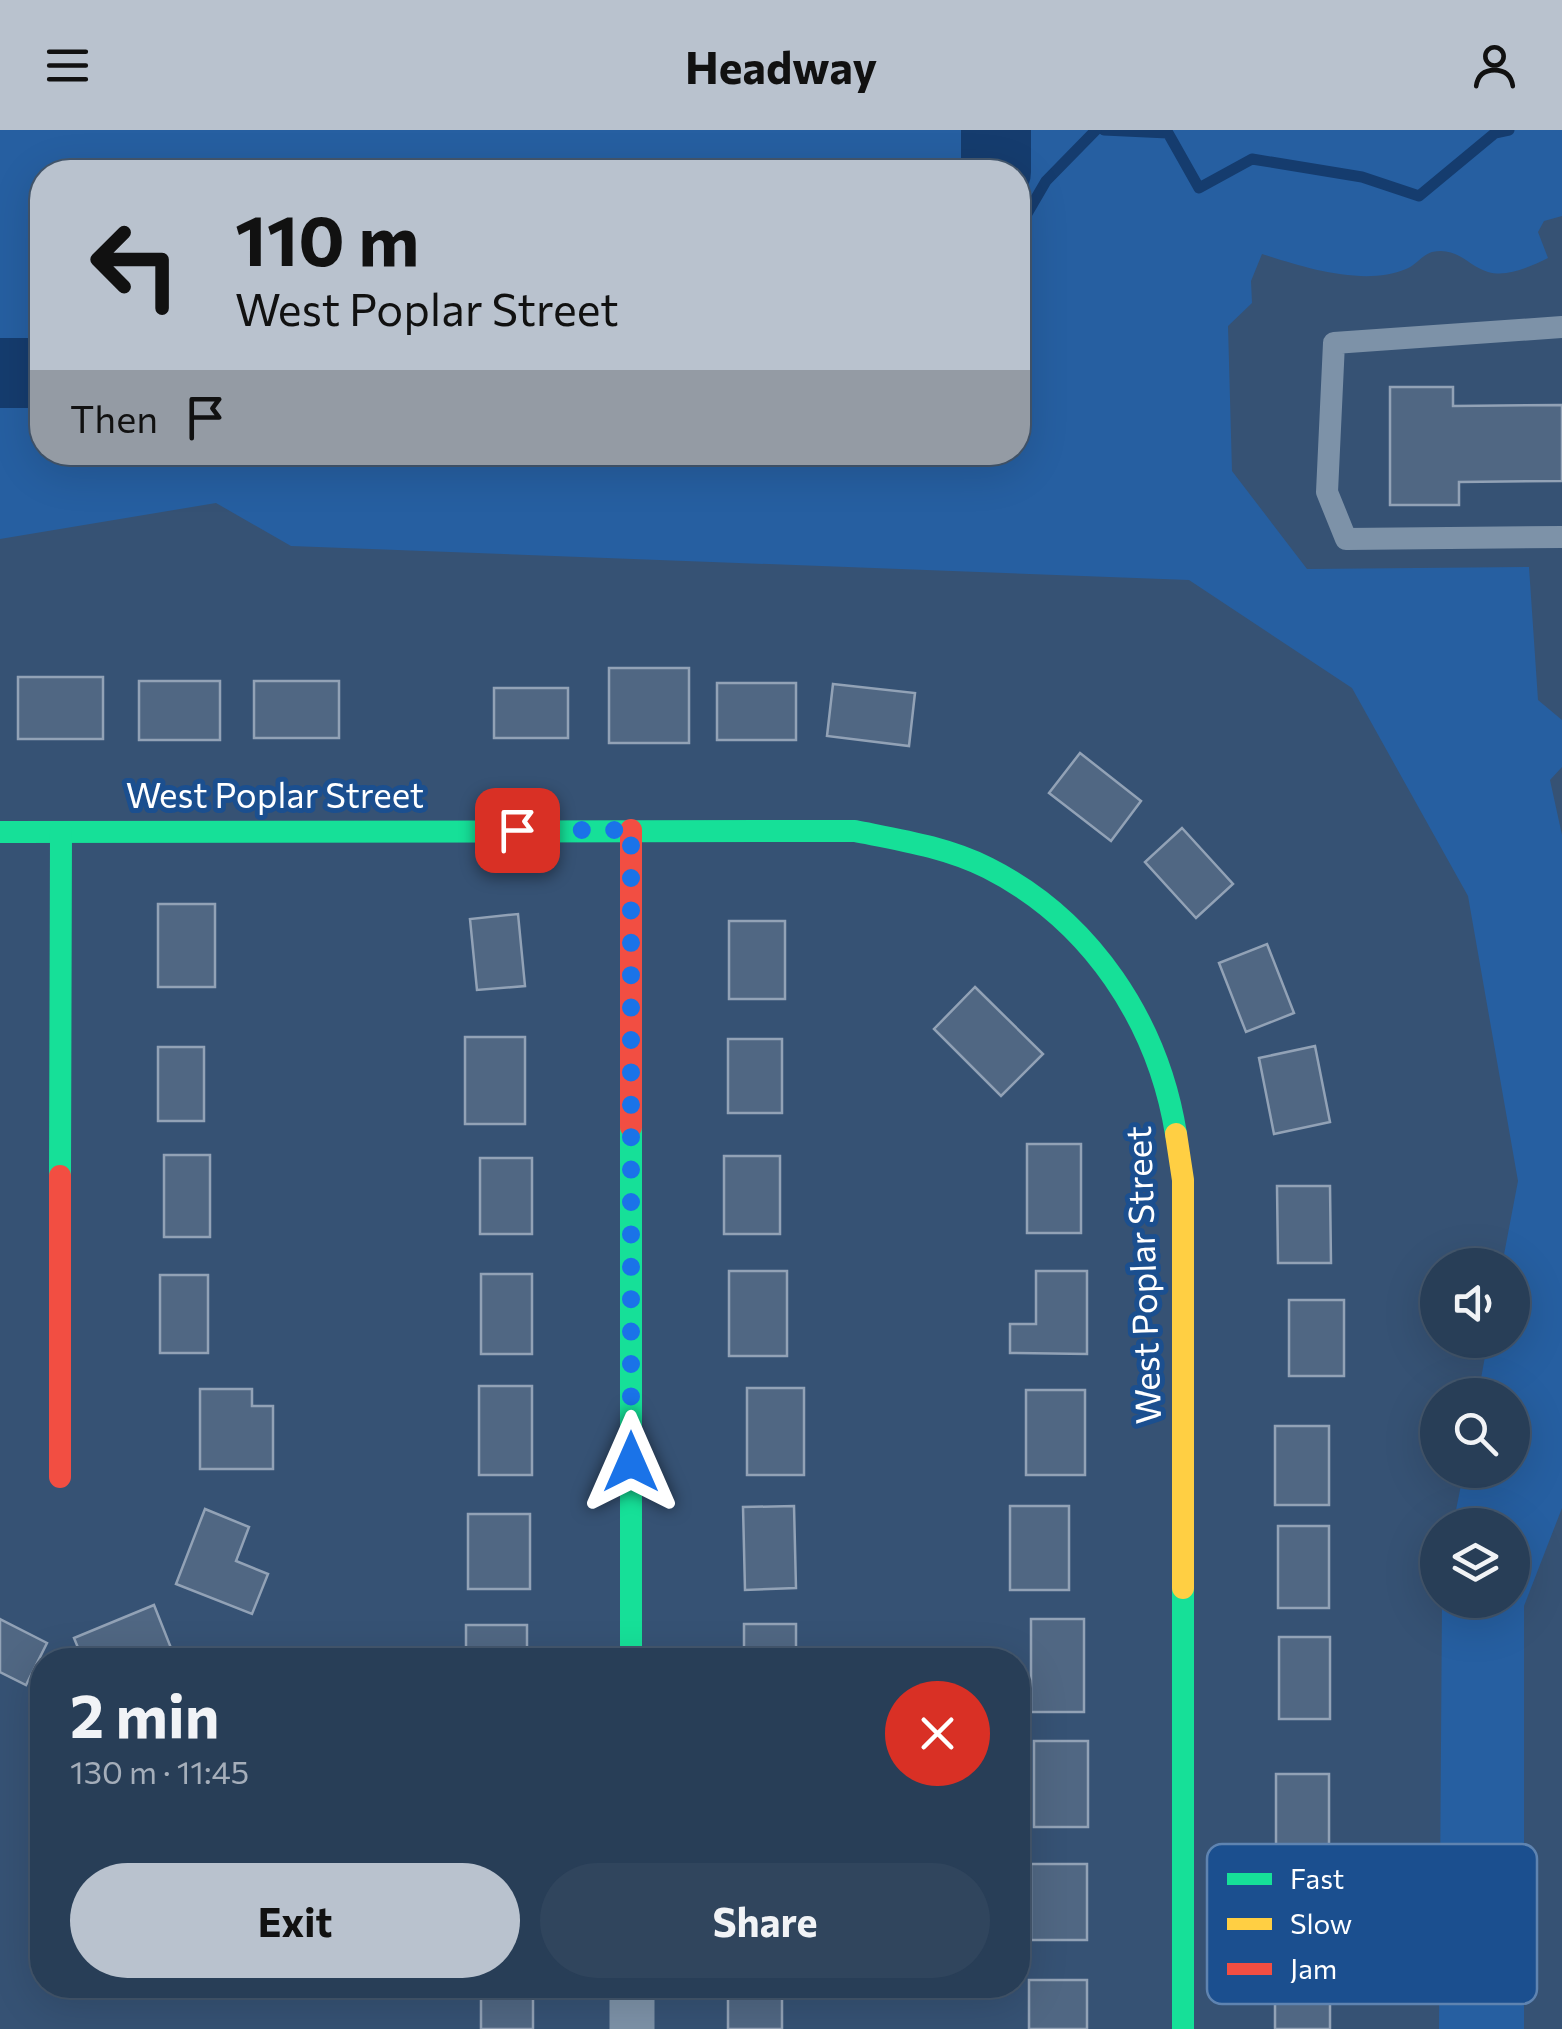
<!DOCTYPE html>
<html lang="en">
<head>
<meta charset="utf-8">
<style>
  :root { --surface:#283e57; --page:#30455d; --text:#f1f3f6; --muted:#a5aeba; --line:#44576d; --accent:#b9c2ce }
  body { margin:0; font-family:Commissioner,sans-serif; background:var(--page); color:var(--text); height:100vh; display:flex; flex-direction:column; font-size:38px; white-space:nowrap }
  * { box-sizing:border-box; margin:0 }
  p { font-size:32px; color:var(--muted) }
  .icon { flex:none; width:55px; height:55px; fill:none; stroke:currentColor; stroke-width:2; stroke-linecap:round; stroke-linejoin:round }
  .map { position:relative; flex:1; overflow:hidden }
  .drawer { position:absolute; left:30px; top:1518px; width:1000px; height:350px; display:flex; flex-direction:column; background:var(--surface); border-radius:40px; box-shadow:0 10px 40px #0002,0 0 0 2px var(--line) }
  .drawer>* { flex:none }
  .hud { position:absolute; left:30px; top:30px; width:1000px; height:305px; border-radius:40px; box-shadow:0 10px 40px #0002,0 0 0 2px var(--line); background:#b9c2ce; color:#111; overflow:hidden }
  .controls { position:absolute; left:1420px; top:1118px; display:grid; gap:20px }
  .controls a { display:grid; place-items:center; width:110px; height:110px; border-radius:50%; background:var(--surface); box-shadow:0 10px 40px #0002,0 0 0 2px var(--line); font-size:50px }
  .pin { position:absolute; display:grid; place-items:center; width:85px; height:85px; color:#fff; margin:-42px; border-radius:20px; box-shadow:0 5px 15px #0006 }
  .me { position:absolute; width:110px; margin:-55px; rotate:0deg; stroke-linejoin:round; filter:drop-shadow(0 0 8px #0008) }
  .turn { display:flex; align-items:center; gap:35px; height:210px; padding:0 40px; font-size:45px }
  .turn .icon { width:130px; height:130px; stroke-width:2.5 }
  .turn b { display:block; font-size:70px; line-height:85px }
  .then { display:flex; align-items:center; height:95px; padding:0 40px; background:#0003; gap:20px; font-size:38px }
  .round { display:grid; place-items:center; flex:none; width:105px; height:105px; border-radius:52px; background:var(--page) }
  .summary { display:flex; align-items:center; justify-content:space-between; height:170px; padding:0 40px }
  h1 { font-size:60px; font-weight:700; line-height:75px }
  .cta { display:flex; gap:20px; margin-top:auto; padding:20px 40px }
  .cta a { flex:1; height:115px; border-radius:60px; background:var(--accent); color:#111; font-size:40px; font-weight:700; line-height:115px; text-align:center }
  .cta a+a { background:var(--page); color:var(--text) }
  header { display:flex; justify-content:space-between; align-items:center; height:130px; padding:0 40px; background:var(--accent); color:#111; font-size:45px; font-weight:700 }
  .map>svg:first-child { display:block }
</style>
</head>
<body>
<header><svg class="icon" aria-label="menu" viewBox="0 0 24 24"><path d="M4 6h16M4 12h16M4 18h16"/></svg>Headway<svg class="icon" aria-label="person" viewBox="0 0 24 24"><circle cx="12" cy="8" r="4"/><path d="M4 21q1-7 8-7t8 7"/></svg></header>
<div class="map">
<svg width="1562" height="1899" viewBox="0 0 1562 1899">
  <rect width="100%" height="100%" fill="#365274"/>
  <!-- green -->
  <path fill="#265fa1" fill-rule="evenodd" d="M0 0H1562V86L1544 91 1538 102 1548 128C1531 136 1508 148 1488 142 1468 136 1457 116 1432 122 1422 125 1415 136 1406 139 1364 157 1302 137 1262 124L1251 151 1252 173 1228 196 1232 341 1307 439 1529 437 1538 570 1562 590V637L1550 650 1562 705V1378L1524 1476V1899H1439L1442 1470H1512V1395H1453L1464 1340H1512V1265H1478L1488 1210H1512V1135H1502L1518 1051 1468 766 1352 558 1189 450 291 416 216 373 0 409ZM42 42H1018V322H42Z"/>
  <g fill="none" stroke-linecap="round" stroke-linejoin="round">
    <!-- stream -->
    <g stroke="#153c6e" stroke-width="11">
      <polyline points="1104,0 1168,3 1199,58 1252,29 1362,47 1419,66 1495,3 1509,0"/>
      <polyline points="1018,99 1046,51 1096,0"/>
    </g>
    <!-- river -->
    <g stroke="#153c6e" stroke-width="70">
      <polyline points="996,42 996,0"/>
      <polyline points="0,243 42,243"/>
    </g>
  </g>
  <!-- building -->
  <g fill="#506783" stroke="#92a2b6" stroke-width="2.5">
    <polygon points="1390,257 1453,257 1453,276 1562,275 1562,351 1459,352 1459,375 1390,375"/>
    <rect x="609" y="538" width="80" height="75"/>
    <rect x="18" y="547" width="85" height="62"/>
    <rect x="139" y="551" width="81" height="59"/>
    <rect x="254" y="551" width="85" height="57"/>
    <rect x="717" y="553" width="79" height="57"/>
    <polygon points="833,554 915,563 909,616 827,606"/>
    <rect x="494" y="558" width="74" height="50"/>
    <polygon points="1080,623 1141,671 1111,711 1049,663"/>
    <polygon points="1182,698 1233,754 1196,788 1145,732"/>
    <rect x="158" y="774" width="57" height="83"/>
    <polygon points="518,784 525,856 477,860 470,789"/>
    <rect x="729" y="791" width="56" height="78"/>
    <polygon points="1267,814 1294,883 1246,902 1219,833"/>
    <polygon points="975,857 1043,924 1001,966 934,899"/>
    <rect x="465" y="907" width="60" height="87"/>
    <rect x="728" y="909" width="54" height="74"/>
    <polygon points="1315,916 1330,992 1274,1004 1259,928"/>
    <rect x="158" y="917" width="46" height="74"/>
    <rect x="1027" y="1014" width="54" height="89"/>
    <rect x="164" y="1025" width="46" height="82"/>
    <rect x="724" y="1026" width="56" height="78"/>
    <rect x="480" y="1028" width="52" height="76"/>
    <polygon points="1277,1056 1330,1056 1331,1133 1278,1133"/>
    <rect x="729" y="1141" width="58" height="85"/>
    <polygon points="1036,1141 1087,1141 1087,1224 1010,1223 1010,1194 1036,1194"/>
    <rect x="481" y="1144" width="51" height="80"/>
    <rect x="160" y="1145" width="48" height="78"/>
    <rect x="1289" y="1170" width="55" height="76"/>
    <rect x="479" y="1256" width="53" height="89"/>
    <rect x="747" y="1258" width="57" height="87"/>
    <polygon points="200,1259 252,1259 252,1276 273,1276 273,1339 200,1339"/>
    <rect x="1026" y="1260" width="59" height="85"/>
    <rect x="1275" y="1296" width="54" height="79"/>
    <polygon points="794,1376 796,1458 745,1460 743,1377"/>
    <rect x="1010" y="1376" width="59" height="84"/>
    <polygon points="205,1379 249,1397 236,1431 268,1444 252,1484 176,1454"/>
    <rect x="468" y="1384" width="62" height="75"/>
    <rect x="1278" y="1396" width="51" height="82"/>
    <polygon points="154,1475 173,1523 156,1530 83,1530 74,1508"/>
    <polygon points="0,1489 47,1513 26,1555 0,1542"/>
    <rect x="1031" y="1489" width="53" height="93"/>
    <rect x="744" y="1494" width="52" height="36"/>
    <rect x="466" y="1495" width="61" height="35"/>
    <rect x="1279" y="1507" width="51" height="82"/>
    <rect x="1034" y="1611" width="54" height="86"/>
    <rect x="1276" y="1644" width="53" height="77"/>
    <rect x="1031" y="1734" width="56" height="76"/>
    <rect x="1029" y="1850" width="58" height="49"/>
    <rect x="481" y="1855" width="52" height="44"/>
    <rect x="728" y="1855" width="54" height="44"/>
    <rect x="1275" y="1865" width="55" height="34"/>
  </g>
  <g fill="none" stroke-linecap="round" stroke-linejoin="round">
    <!-- lane -->
    <polyline stroke="#7d92a8" stroke-width="22" points="1562,197 1334,213 1327,362 1346,409 1562,407"/>
    <!-- street -->
    <polyline stroke="#7d92a8" stroke-width="45" points="632,1855 632,1899"/>
    <!-- fast -->
    <g stroke="#16e098" stroke-width="22">
      <path d="M0 702 855 701C900 710 946 717 988 738 1091 790 1158 892 1176 1004"/>
      <polyline points="631,997 631,1530"/>
      <polyline points="60,1046 61,702"/>
      <polyline points="1183,1458 1183,1899"/>
    </g>
    <!-- slow -->
    <polyline stroke="#ffcf43" stroke-width="22" points="1176,1004 1183,1050 1183,1458"/>
    <!-- jam -->
    <g stroke="#f24e42" stroke-width="22">
      <polyline points="631,700 631,997"/>
      <polyline points="60,1347 60,1046"/>
    </g>
  </g>
  <g fill="none" stroke-linecap="round" stroke-linejoin="round">
    <!-- route -->
    <polyline stroke="#1a73e8" stroke-width="18" stroke-dasharray="0 32.4" points="517,700 631,700 631,1332"/>
  </g>
  <g text-anchor="middle" stroke-width="10" stroke-linejoin="round" paint-order="stroke">
    <!-- street labels -->
    <g font-size="35" fill="#fff" stroke="#1b4f8f">
      <text x="275" y="678">West Poplar Street</text>
      <text transform="translate(1144 1145) rotate(-92)" y="12">West Poplar Street</text>
    </g>
  </g>
  <!-- legend -->
  <rect x="1207" y="1714" width="330" height="160" rx="15" fill="#1b4f8f" stroke="#5f84b1" stroke-width="2.5"/>
  <rect x="1227" y="1743" width="45" height="12" fill="#16e098"/>
  <rect x="1227" y="1788" width="45" height="12" fill="#ffcf43"/>
  <rect x="1227" y="1833" width="45" height="12" fill="#f24e42"/>
  <g font-size="28" fill="#fff">
    <text x="1290" y="1759">Fast</text>
    <text x="1290" y="1804">Slow</text>
    <text x="1290" y="1849">Jam</text>
  </g>
</svg>
<div class="controls">
<a><svg class="icon" aria-label="sound" viewBox="0 0 24 24"><path d="M4 9h4l5-4v14l-5-4H4zM17 9q2 3 0 6"/></svg></a>
<a><svg class="icon" aria-label="search" viewBox="0 0 24 24"><circle cx="10" cy="10" r="6"/><path d="M15 15l6 6"/></svg></a>
<a><svg class="icon" aria-label="layers" viewBox="0 0 24 24"><path d="M12 4l9 5-9 5-9-5zM3 14l9 5 9-5"/></svg></a>
</div>
<div class="pin" style="left:517px;top:700px;background:#d93025"><svg class="icon" aria-label="arrive" viewBox="0 0 24 24"><path d="M6 21V4h12l-3 4 3 4H6"/></svg></div>
<svg class="me" style="left:631px;top:1332px" viewBox="-20 -20 40 40"><path d="M0-17L14 15 0 8-14 15z" fill="#1a73e8" stroke="#fff" stroke-width="4"/></svg>
<div class="hud">
<div class="turn"><svg class="icon" aria-label="left" viewBox="0 0 24 24"><path d="M17 20v-9H6M10 6l-5 5 5 5"/></svg><div><b>110 m</b>West Poplar Street</div></div>
<div class="then">Then<svg class="icon" aria-label="arrive" viewBox="0 0 24 24"><path d="M6 21V4h12l-3 4 3 4H6"/></svg></div>
</div>
<section class="drawer">
<div class="summary"><div><h1>2 min</h1><p>130 m · 11:45</p></div><a class="round" style="background:#d93025;color:#fff"><svg class="icon" aria-label="close" viewBox="0 0 24 24"><path d="M6 6l12 12M18 6L6 18"/></svg></a></div>
<div class="cta"><a>Exit</a><a>Share</a></div>
</section>
</div>
</body>
</html>
